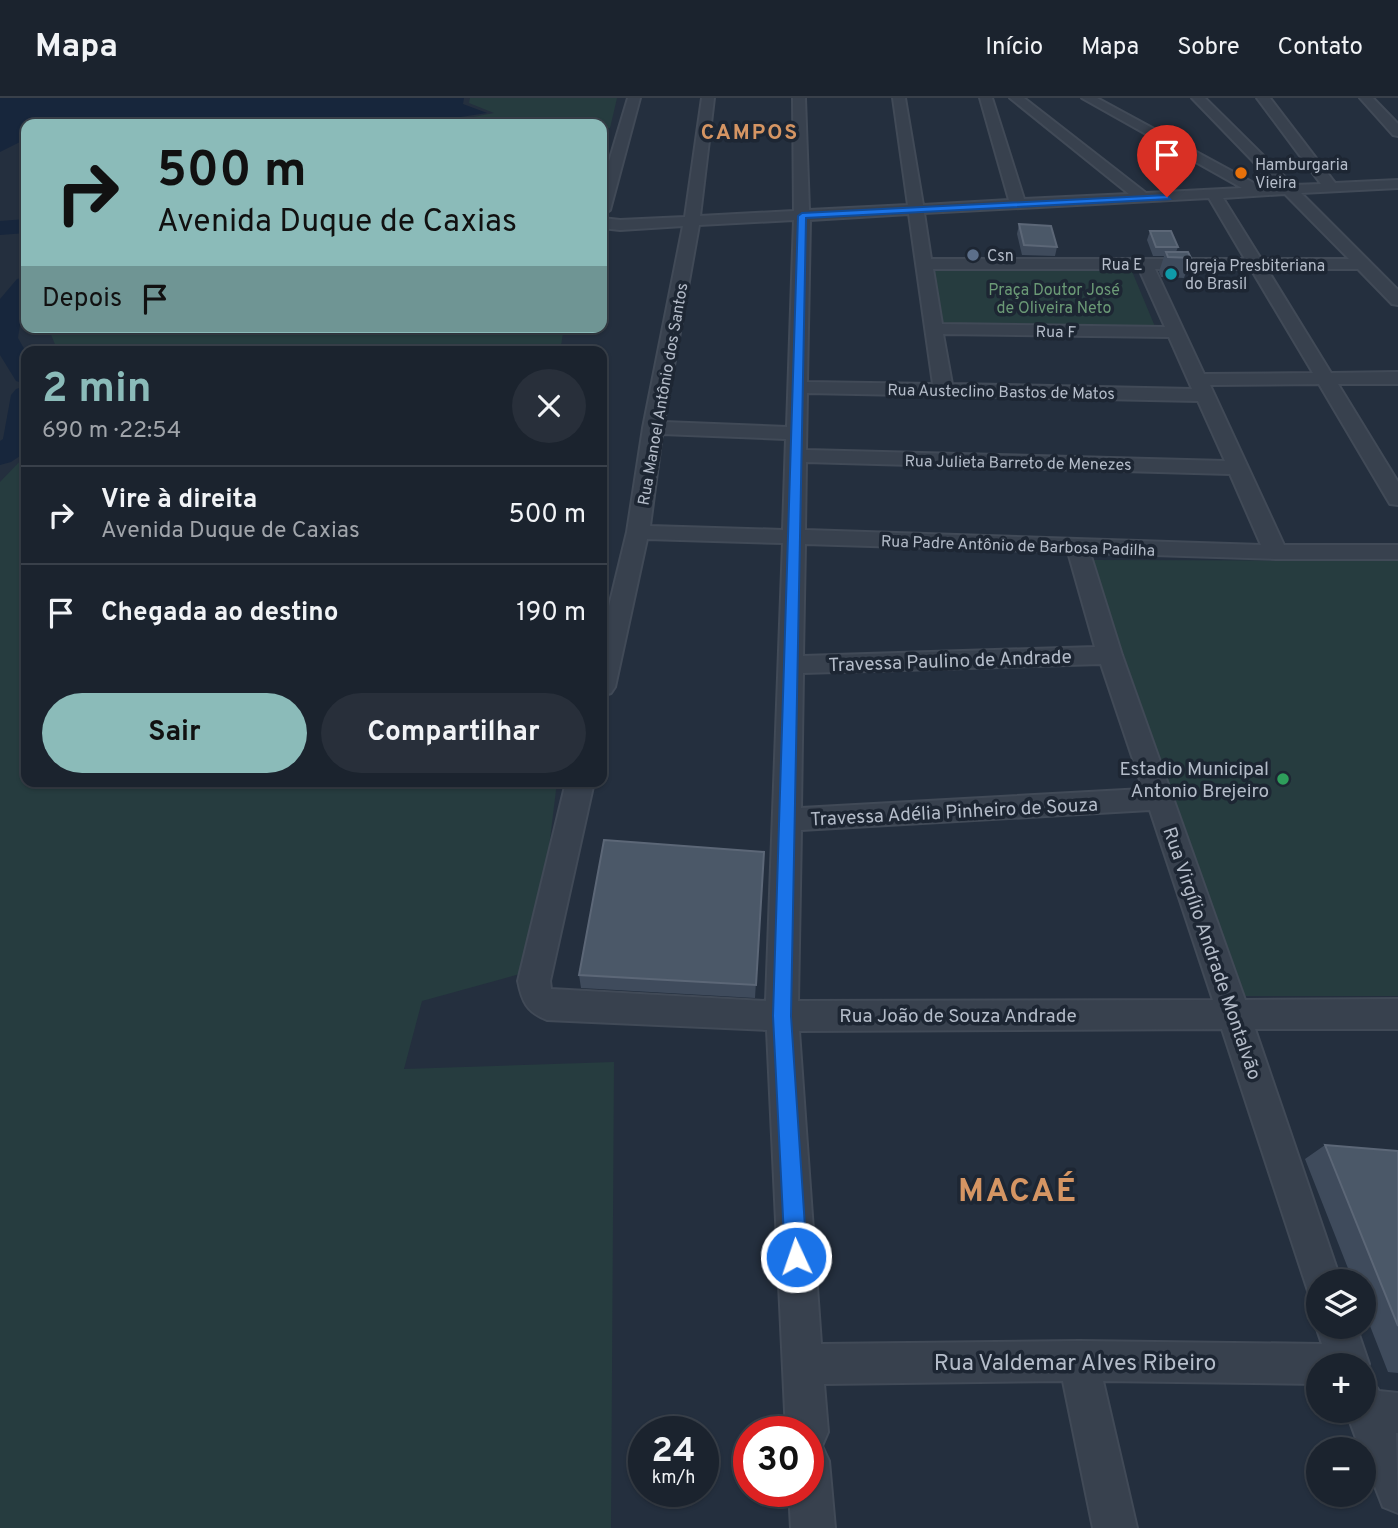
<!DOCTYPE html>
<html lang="pt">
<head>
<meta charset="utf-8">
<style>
  :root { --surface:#1b232e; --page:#282f3a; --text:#f1f3f6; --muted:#a0a4aa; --line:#39404a; --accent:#8bbbb9 }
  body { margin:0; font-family:Overpass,sans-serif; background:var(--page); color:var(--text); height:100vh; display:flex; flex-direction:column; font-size:26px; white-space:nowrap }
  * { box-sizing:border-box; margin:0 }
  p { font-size:23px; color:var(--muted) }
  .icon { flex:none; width:38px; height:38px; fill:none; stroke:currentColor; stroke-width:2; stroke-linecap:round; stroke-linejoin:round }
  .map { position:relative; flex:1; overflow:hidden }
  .details { position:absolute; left:21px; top:248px; width:586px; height:441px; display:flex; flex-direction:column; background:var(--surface); border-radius:14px; box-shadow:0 2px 5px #0004,0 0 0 2px var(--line) }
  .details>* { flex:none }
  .hud { position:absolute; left:21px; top:21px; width:586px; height:214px; border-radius:14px; box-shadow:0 2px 5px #0004,0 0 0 2px var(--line); background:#8bbbb9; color:#111; overflow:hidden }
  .tools { position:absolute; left:1306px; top:1171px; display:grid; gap:14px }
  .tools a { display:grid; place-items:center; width:70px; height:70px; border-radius:50%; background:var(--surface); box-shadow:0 2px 5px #0004,0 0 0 2px var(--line); font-size:35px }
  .speed { position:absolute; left:628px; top:1318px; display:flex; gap:14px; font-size:35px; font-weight:700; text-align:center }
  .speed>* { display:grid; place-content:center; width:91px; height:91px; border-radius:50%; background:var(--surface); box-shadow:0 2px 5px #0004,0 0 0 2px var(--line); line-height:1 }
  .speed small { font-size:18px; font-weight:400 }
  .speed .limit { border:10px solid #d22; background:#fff; color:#111 }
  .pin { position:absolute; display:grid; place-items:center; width:60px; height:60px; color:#fff; margin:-72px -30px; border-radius:50% 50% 50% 0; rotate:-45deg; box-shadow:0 0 7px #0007 }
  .pin .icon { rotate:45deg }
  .me { position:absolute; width:77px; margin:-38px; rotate:357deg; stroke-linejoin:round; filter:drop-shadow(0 0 5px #0008) }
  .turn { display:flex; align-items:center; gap:24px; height:147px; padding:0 21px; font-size:32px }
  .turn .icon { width:91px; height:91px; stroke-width:2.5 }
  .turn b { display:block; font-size:49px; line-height:60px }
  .then { display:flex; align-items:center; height:66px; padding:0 21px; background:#0003; gap:14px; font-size:26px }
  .round { display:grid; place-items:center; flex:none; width:74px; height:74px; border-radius:37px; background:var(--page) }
  .overview { display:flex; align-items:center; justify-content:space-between; height:119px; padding:0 21px }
  h1 { font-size:42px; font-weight:700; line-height:52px; color:var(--accent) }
  .cta { display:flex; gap:14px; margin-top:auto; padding:14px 21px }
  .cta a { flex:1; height:80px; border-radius:42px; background:var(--accent); color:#111; font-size:28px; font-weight:700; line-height:80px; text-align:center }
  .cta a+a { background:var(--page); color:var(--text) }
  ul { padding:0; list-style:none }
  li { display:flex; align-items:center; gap:21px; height:98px; padding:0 21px; border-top:2px solid var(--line) }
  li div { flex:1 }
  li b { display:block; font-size:26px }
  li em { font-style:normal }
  header { display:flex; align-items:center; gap:42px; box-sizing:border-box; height:98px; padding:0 35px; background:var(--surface); border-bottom:2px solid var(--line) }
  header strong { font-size:33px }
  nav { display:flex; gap:38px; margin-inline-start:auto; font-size:24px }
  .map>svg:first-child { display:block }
</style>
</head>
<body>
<header>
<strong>Mapa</strong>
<nav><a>Início</a><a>Mapa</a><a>Sobre</a><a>Contato</a></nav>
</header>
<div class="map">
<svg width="1398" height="1430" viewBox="0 0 1398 1430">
  <rect width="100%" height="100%" fill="#242f3e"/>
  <!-- green -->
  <g fill="#263c3f">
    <polygon points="470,0 617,0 610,30 602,30 602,26 437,26 494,15 469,5"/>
    <polygon points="932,171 1131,171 1156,231 942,227"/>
    <polygon points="48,229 564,229 560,254 58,254"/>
    <polygon points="26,357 26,684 557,684 534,872 422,903 404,971 614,964 611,1430 0,1430 0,384"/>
    <polygon points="1090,462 1398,463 1398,898 1244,898"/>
  </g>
  <!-- water -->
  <polygon fill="#17263c" points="0,0 464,0 463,6 487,15 414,26 26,26 26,41 0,54"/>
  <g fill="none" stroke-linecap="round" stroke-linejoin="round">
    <!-- river -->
    <g fill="#17263c" fill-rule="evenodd">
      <polygon points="26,121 26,135 0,137 0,123"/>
      <polygon points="26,179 26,203 23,207 18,240 26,254 26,286 16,283 0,257 0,201 17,181"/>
      <polygon points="26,288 26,354 11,364 0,367 0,343 3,341 11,297 16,291"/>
    </g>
    <!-- minor casing -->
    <g stroke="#414a57" stroke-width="4">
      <g id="minor">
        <polygon points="628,0 640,0 610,112 602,117 602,87"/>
        <path d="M702 0H714L700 118 794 113 793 0H805L809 112 908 107 893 0H905L923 107 1009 102 980 0H992L1024 101 1129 96 1010 0H1024L1146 95 1242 90 1082 0H1097L1261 89 1277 88 1192 0H1205L1293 87 1321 86 1257 0H1270L1335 85 1398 82V90L1301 95 1398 192V207L1392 206 1358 171H1267L1331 275 1398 274V286H1338L1398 384V407L1390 406 1387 401 1319 286 1210 287 1284 447H1398V461H1276L1090 455 1122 557 1245 902 1398 901V931H1255L1341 1183H1318V1200L1309 1196 1222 931 799 933 821 1246 1079 1243 1322 1246 1316 1228 1318 1225V1228H1356L1369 1266 1363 1281V1267H1318V1286L1103 1283 1137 1430H1093L1063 1283 824 1286 828 1334 822 1348 829 1363 835 1430H791L789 1393H808V1334H786L767 932 547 922C527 914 522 904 518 883L566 684H594L550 883 551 891 766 903 783 445 647 441 615 589 611 595 602 598V537L627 434 643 330 683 128 620 132 602 130V120L620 122 685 119ZM1285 96 1349 161H1261L1223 100ZM1209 100 1245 161H931L924 115ZM909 116 933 286 807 284 810 122ZM794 122 787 329 664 324 699 127ZM933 171H1139L1165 229 942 226ZM1155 171H1251L1313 275 1204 276ZM943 236 1169 239 1192 291 952 286ZM807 295 1198 303 1225 363 806 352ZM662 336 786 341 783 432 650 428ZM806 364 1230 376 1261 447 805 432ZM805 446 1068 454 1095 549 803 558ZM1101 566 1143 691 801 710 803 575ZM1150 712 1213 902 798 903 801 732Z"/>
        <polygon points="1360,0 1373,0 1398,26 1398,38 1393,37"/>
        <polygon points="1363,1284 1377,1290 1379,1293 1398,1295 1398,1335 1396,1335 1398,1415 1383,1409 1363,1358 1363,1351 1360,1351 1346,1313 1363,1312"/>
      </g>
    </g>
    <!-- minor -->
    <use href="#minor" fill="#38414e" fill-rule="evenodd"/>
  </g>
  <!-- wall -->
  <g fill="#3f4b5c">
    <polygon points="1019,126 1057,149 1055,158 1022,157 1017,136"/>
    <polygon points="1150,133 1178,149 1176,154 1191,160 1184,180 1161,179 1159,174 1164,158 1153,158 1147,142"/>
    <polygon points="764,754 755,900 581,890 579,877"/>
    <polygon points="1325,1047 1398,1053 1398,1275 1388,1274 1363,1210 1363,1183 1353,1183 1305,1061"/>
  </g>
  <!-- building -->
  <g fill="#4b5868" stroke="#5c6777" stroke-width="2">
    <polygon points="1019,126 1051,128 1057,149 1024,147"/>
    <polygon points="1150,133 1171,133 1178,149 1156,149"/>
    <polygon points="1166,154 1188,154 1191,160 1168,159"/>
    <polygon points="604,742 764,754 756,887 579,877"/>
    <polygon points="1325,1047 1398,1053 1398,1228"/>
  </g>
  <!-- route -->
  <polygon fill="#1a73e8" stroke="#114b97" stroke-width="2" points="1167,97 1170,101 806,120 791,918 807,1159 803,1166 796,1170 788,1166 785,1159 773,918 798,118 802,115"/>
  <!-- markers -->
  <circle fill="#e8710a" stroke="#1d2633" stroke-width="2.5" cx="1241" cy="75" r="7"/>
  <circle fill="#5c6f8a" stroke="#1d2633" stroke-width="2.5" cx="973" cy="157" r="7"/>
  <circle fill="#0f9aa8" stroke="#1d2633" stroke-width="2.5" cx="1171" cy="176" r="7"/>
  <circle fill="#2e9e5b" stroke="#1d2633" stroke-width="2.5" cx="1283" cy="681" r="7"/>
  <g text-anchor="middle" stroke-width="7" stroke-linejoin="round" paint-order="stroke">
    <!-- far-poi labels -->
    <g font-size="16" fill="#b4bcc9" stroke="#1d2633" text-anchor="start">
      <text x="1255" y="72">Hamburgaria<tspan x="1255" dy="18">Vieira</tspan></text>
      <text x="987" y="163">Csn</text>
      <text x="1185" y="173">Igreja Presbiteriana<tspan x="1185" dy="18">do Brasil</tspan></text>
    </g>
    <!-- far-street labels -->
    <g font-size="16" fill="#b4bcc9" stroke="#1d2633">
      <text x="1122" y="172">Rua E</text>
      <text transform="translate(1056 233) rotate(1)" y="6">Rua F</text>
      <text transform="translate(1001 293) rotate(1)" y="6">Rua Austeclino Bastos de Matos</text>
      <text transform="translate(662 296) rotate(-80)" y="6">Rua Manoel Antônio dos Santos</text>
      <text transform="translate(1018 364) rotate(1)" y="6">Rua Julieta Barreto de Menezes</text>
      <text transform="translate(1018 447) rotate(2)" y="6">Rua Padre Antônio de Barbosa Padilha</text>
    </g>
    <!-- far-park labels -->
    <g font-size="16" fill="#6b9a76" stroke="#1d2633">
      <text x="1054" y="197">Praça Doutor José<tspan x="1054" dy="18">de Oliveira Neto</tspan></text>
    </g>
    <!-- street labels -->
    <g font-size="19" fill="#b4bcc9" stroke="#1d2633">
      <text transform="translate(950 562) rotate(-2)" y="7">Travessa Paulino de Andrade</text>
      <text transform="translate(954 713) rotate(-3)" y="7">Travessa Adélia Pinheiro de Souza</text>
      <text transform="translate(1213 855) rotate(71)" y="7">Rua Virgílio Andrade Montalvão</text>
      <text x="958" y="924">Rua João de Souza Andrade</text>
    </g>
    <!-- poi labels -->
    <g font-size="19" fill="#b4bcc9" stroke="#1d2633" text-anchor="end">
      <text x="1269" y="677">Estadio Municipal<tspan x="1269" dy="22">Antonio Brejeiro</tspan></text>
    </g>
    <!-- far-district labels -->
    <g font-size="21" font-weight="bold" letter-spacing="2" fill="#d59563" stroke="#1d2633">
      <text x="750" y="41">CAMPOS</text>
    </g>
    <!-- near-street labels -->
    <g font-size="23" fill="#b4bcc9" stroke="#1d2633">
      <text x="1075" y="1272">Rua Valdemar Alves Ribeiro</text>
    </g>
    <!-- near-district labels -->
    <g font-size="32" font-weight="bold" letter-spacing="2" fill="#d59563" stroke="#1d2633">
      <text x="1018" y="1103">MACAÉ</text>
    </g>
  </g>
</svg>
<div class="tools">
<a><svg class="icon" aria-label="layers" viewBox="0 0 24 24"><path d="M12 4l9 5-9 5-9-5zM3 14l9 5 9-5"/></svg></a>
<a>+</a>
<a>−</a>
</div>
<div class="speed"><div>24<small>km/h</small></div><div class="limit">30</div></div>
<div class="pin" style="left:1167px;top:99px;background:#d93025"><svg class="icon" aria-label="arrive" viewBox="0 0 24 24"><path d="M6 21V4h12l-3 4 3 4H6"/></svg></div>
<svg class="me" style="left:796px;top:1159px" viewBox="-20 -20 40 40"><circle r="17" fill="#1a73e8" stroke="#fff" stroke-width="3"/><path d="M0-11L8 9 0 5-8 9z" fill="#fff"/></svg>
<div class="hud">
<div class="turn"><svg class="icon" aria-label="right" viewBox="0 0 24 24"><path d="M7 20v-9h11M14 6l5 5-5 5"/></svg><div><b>500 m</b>Avenida Duque de Caxias</div></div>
<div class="then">Depois<svg class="icon" aria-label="arrive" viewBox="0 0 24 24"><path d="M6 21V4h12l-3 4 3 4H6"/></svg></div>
</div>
<section class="details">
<div class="overview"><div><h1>2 min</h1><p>690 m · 22:54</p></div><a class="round"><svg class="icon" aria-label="close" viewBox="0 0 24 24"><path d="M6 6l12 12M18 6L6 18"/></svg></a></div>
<ul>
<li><svg class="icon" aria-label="right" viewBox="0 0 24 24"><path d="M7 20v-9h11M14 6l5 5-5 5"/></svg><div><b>Vire à direita</b><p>Avenida Duque de Caxias</p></div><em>500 m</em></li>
<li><svg class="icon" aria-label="arrive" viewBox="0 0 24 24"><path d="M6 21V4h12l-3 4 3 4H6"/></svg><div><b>Chegada ao destino</b></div><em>190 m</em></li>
</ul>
<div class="cta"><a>Sair</a><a>Compartilhar</a></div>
</section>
</div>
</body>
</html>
